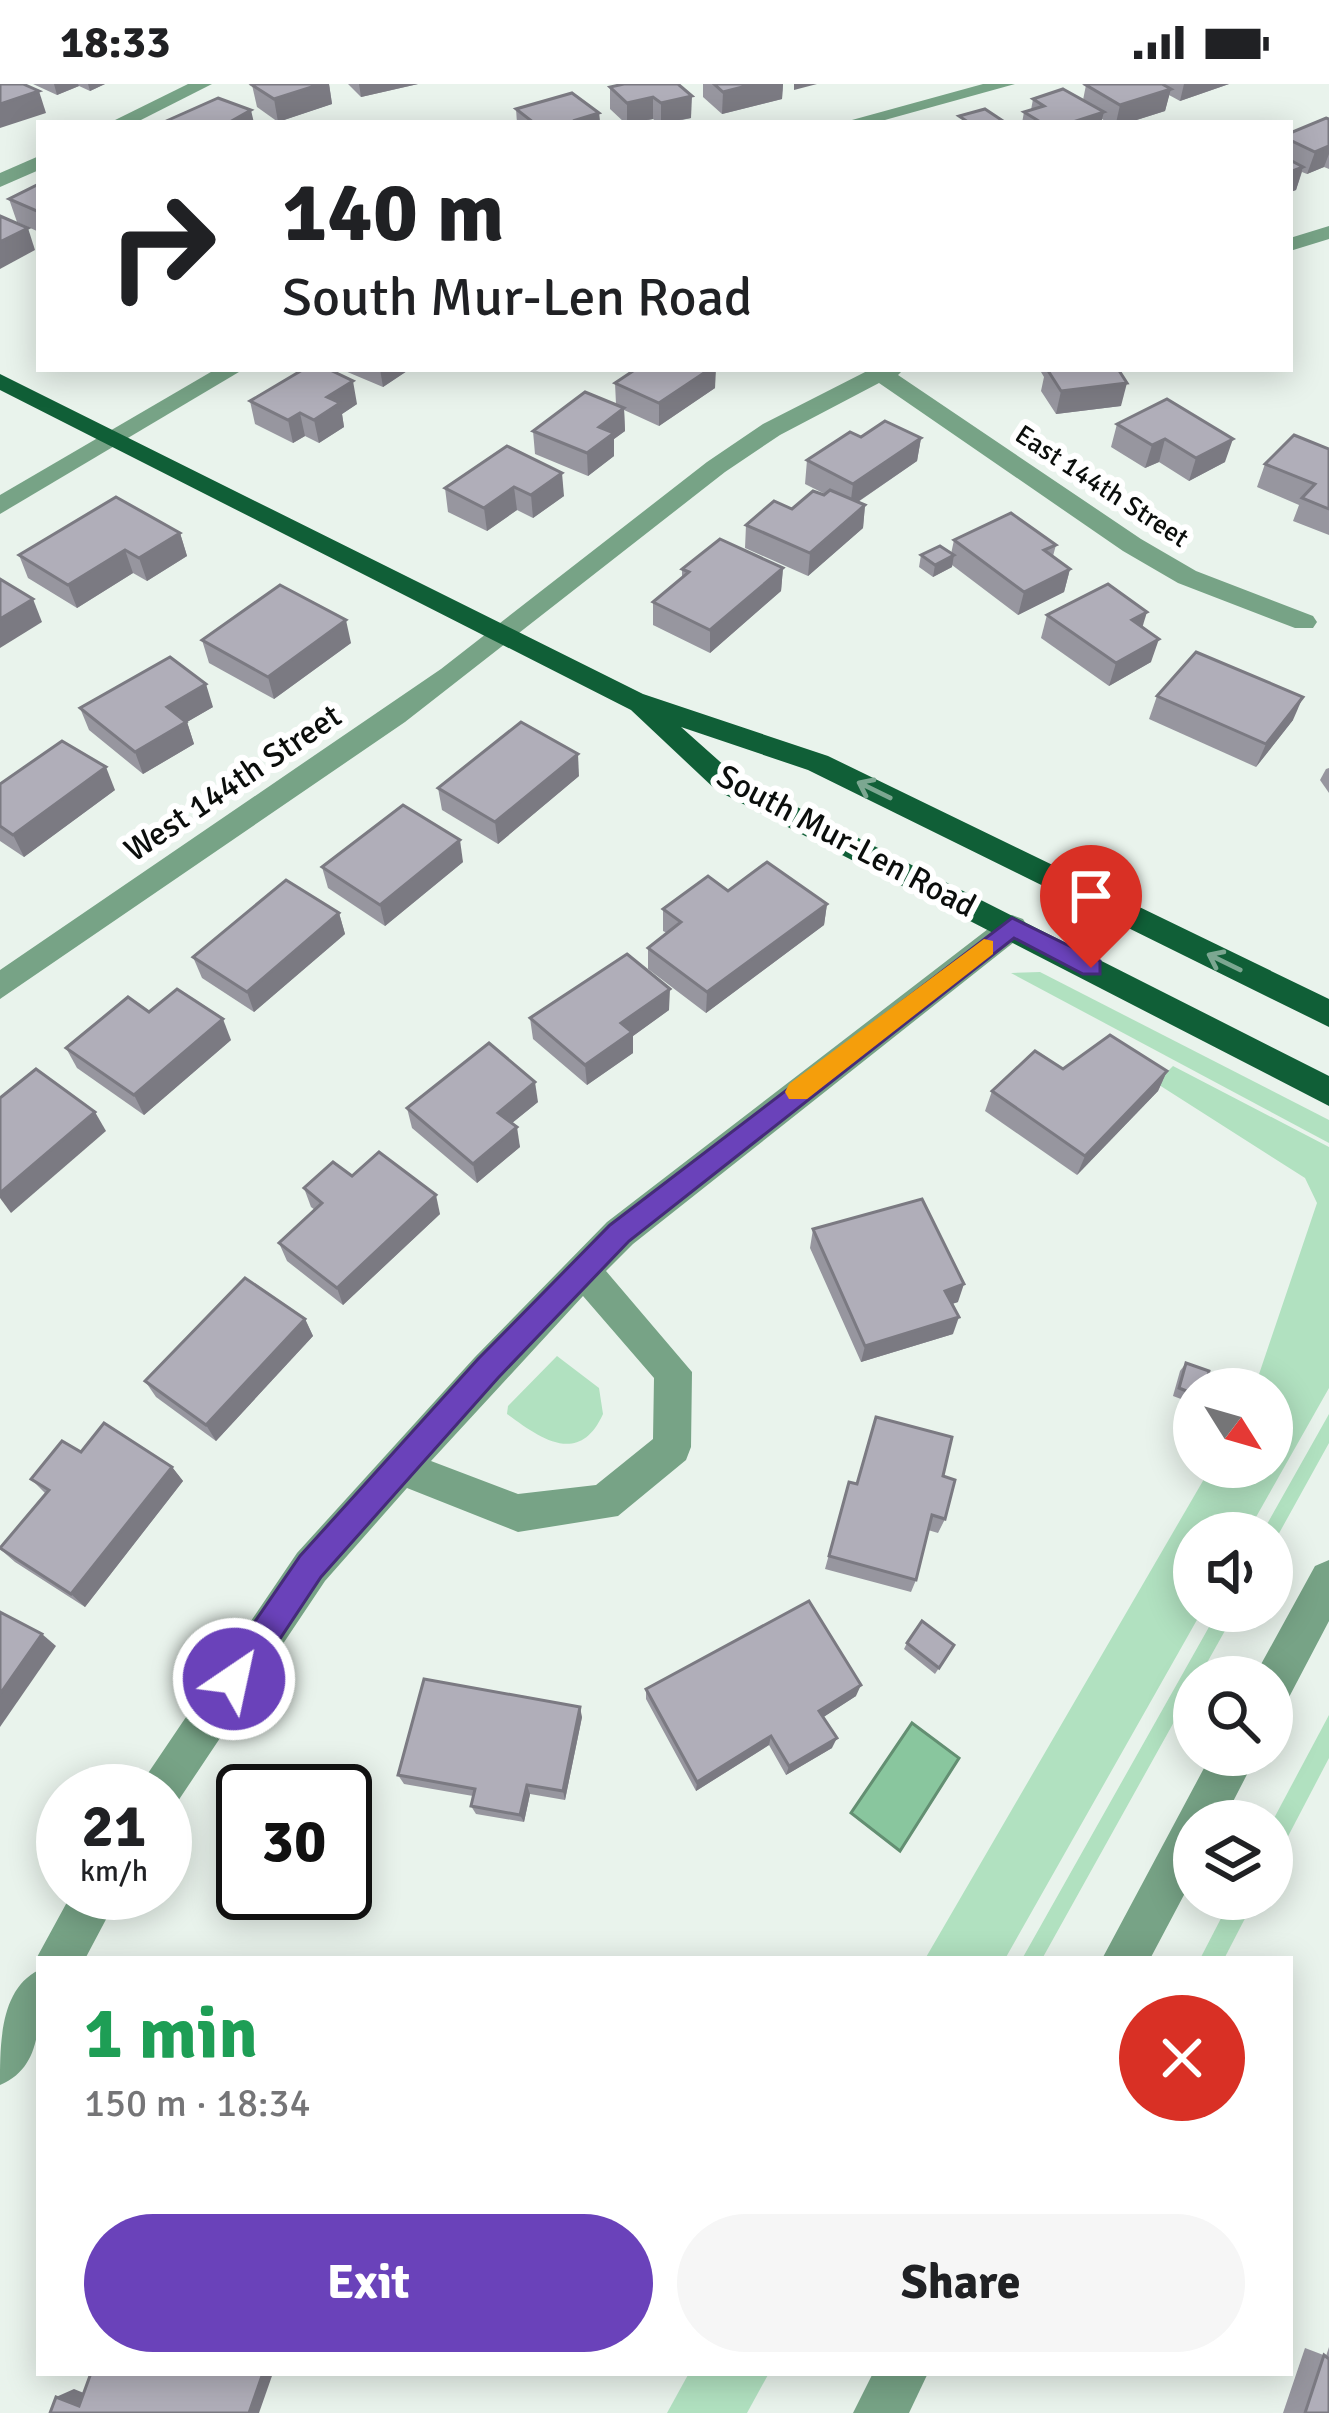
<!DOCTYPE html>
<html lang="en">
<head>
<meta charset="utf-8">
<style>
  :root { --surface:#fff; --page:#f6f6f6; --text:#202124; --muted:#757577; --accent:#6a42ba }
  body { margin:0; font-family:Signika,sans-serif; background:var(--page); color:var(--text); height:100vh; display:flex; flex-direction:column; font-size:45px; white-space:nowrap }
  * { box-sizing:border-box; margin:0 }
  p { font-size:39px; color:var(--muted) }
  .icon { flex:none; width:66px; height:66px; fill:none; stroke:currentColor; stroke-width:2; stroke-linecap:round; stroke-linejoin:round }
  .map { position:relative; flex:1; overflow:hidden }
  .sheet { position:absolute; left:36px; top:1872px; width:1257px; height:420px; display:flex; flex-direction:column; background:var(--surface); border-radius:0px; box-shadow:0 6px 30px #0003 }
  .sheet>* { flex:none }
  .top-card { position:absolute; left:36px; top:36px; width:1257px; height:252px; border-radius:0px; box-shadow:0 6px 30px #0003; background:#fff; color:var(--text); overflow:hidden }
  .needle { width:78px; rotate:127deg }
  .tools { position:absolute; left:1173px; top:1284px; display:grid; gap:24px }
  .tools a { display:grid; place-items:center; width:120px; height:120px; border-radius:50%; background:var(--surface); box-shadow:0 6px 30px #0003; font-size:60px }
  .speed { position:absolute; left:36px; top:1680px; display:flex; gap:24px; font-size:60px; font-weight:700; text-align:center }
  .speed>* { display:grid; place-content:center; width:156px; height:156px; border-radius:50%; background:var(--surface); box-shadow:0 6px 30px #0003; line-height:1 }
  .speed small { font-size:30px; font-weight:400 }
  .speed .limit { border:6px solid #111; border-radius:18px; background:#fff; color:#111 }
  .pin { position:absolute; display:grid; place-items:center; width:102px; height:102px; color:#fff; margin:-123px -51px; border-radius:50% 50% 50% 0; rotate:-45deg; box-shadow:0 0 12px #0007 }
  .pin .icon { rotate:45deg }
  .me { position:absolute; width:132px; margin:-66px; rotate:34deg; stroke-linejoin:round; filter:drop-shadow(0 0 9px #0008) }
  .turn { display:flex; align-items:center; gap:42px; height:252px; padding:0 48px; font-size:54px }
  .turn .icon { width:156px; height:156px; stroke-width:2.5 }
  .turn b { display:block; font-size:84px; line-height:102px }
  .round { display:grid; place-items:center; flex:none; width:126px; height:126px; border-radius:63px; background:var(--page) }
  .head { display:flex; align-items:center; justify-content:space-between; height:204px; padding:0 48px }
  h1 { font-size:72px; font-weight:700; line-height:90px; color:#1e9e55 }
  .cta { display:flex; gap:24px; margin-top:auto; padding:24px 48px }
  .cta a { flex:1; height:138px; border-radius:72px; background:var(--accent); color:#fff; font-size:48px; font-weight:700; line-height:138px; text-align:center }
  .cta a+a { background:var(--page); color:var(--text) }
  .status { display:flex; justify-content:space-between; align-items:center; height:84px; padding:0 60px; background:var(--surface); direction:ltr }
  .status svg { height:33px; fill:currentColor }
  .map>svg:first-child { display:block }
</style>
</head>
<body>
<div class="status"><b>18:33</b><svg viewBox="0 0 49 12"><path d="M0 12V9h3v3zM5 12V6h3v6zM10 12V3h3v9zM15 12V0h3v12zM26 1h20v11H26zM47 4h2v5h-2z"/></svg></div>
<div class="map">
<svg width="1329" height="2329" viewBox="0 0 1329 2329">
  <rect width="100%" height="100%" fill="#e9f3ec"/>
  <!-- green -->
  <g fill="#b1e1c0">
    <polygon points="1040,888 1329,1036 1329,1059 1011,889"/>
    <polygon points="1173,982 1329,1063 1329,1304 1247,1449 1194,1449 1194,1527 1202,1527 1005,1875 925,1875 1211,1383 1272,1383 1272,1305 1254,1305 1317,1119 1305,1094 1156,999"/>
    <path d="M557 1272 599 1304 603 1330C579 1383 540 1354 507 1330L508 1322Z"/>
    <polygon points="1329,1330 1329,1359 1272,1462 1272,1449 1262,1449"/>
    <polygon points="1218,1527 1236,1527 1199,1593 1194,1593 1194,1602 1042,1875 1022,1875"/>
    <polygon points="1329,1631 1329,1674 1272,1783 1272,1738"/>
    <polygon points="1231,1815 1255,1815 1224,1875 1200,1875"/>
    <polygon points="689,2289 769,2289 747,2329 667,2329"/>
  </g>
  <!-- water -->
  <polygon fill="#89c69e" stroke="#638f72" stroke-width="3" points="912,1639 959,1674 900,1767 851,1729"/>
  <g fill="none" stroke-linecap="round" stroke-linejoin="round">
    <!-- minor -->
    <g fill="#77a386" fill-rule="evenodd">
      <polygon points="188,0 212,0 135,39 109,39"/>
      <polygon points="983,0 1015,0 874,39 841,39"/>
      <polygon points="39,72 39,86 0,103 0,89"/>
      <polygon points="1329,142 1329,155 1290,167 1290,154"/>
      <polygon points="216,285 244,285 0,430 0,411"/>
      <polygon points="871,285 904,285 898,291 1141,455 1196,487 1313,532 1317,538 1313,544 1295,544 1178,499 1123,467 879,299 780,351 725,388 405,638 0,915 0,886 441,585 707,378 763,340"/>
      <path d="M1012 831 1023 835 1028 843 1023 851 633 1160 606 1187 692 1288 691 1363 686 1376 618 1432 518 1448 407 1404 325 1497 174 1723 165 1726V1707H136L297 1469 475 1273 607 1138 1001 835ZM583 1212 654 1294 653 1355 596 1401 518 1410 431 1377Z"/>
      <polygon points="1329,1476 1329,1537 1287,1617 1272,1623 1272,1593 1254,1593 1315,1482"/>
      <polygon points="1211,1671 1257,1671 1223,1737 1194,1737 1194,1792 1150,1875 1102,1875"/>
      <polygon points="72,1809 120,1809 85,1875 39,1875 39,1883 36,1875"/>
      <path d="M39 1886C39 1928 46 1982 0 2001 0 1959 0 1905 39 1886Z"/>
      <polygon points="873,2289 928,2289 909,2329 853,2329"/>
    </g>
    <!-- major -->
    <polygon fill="#105f37" fill-rule="evenodd" points="0,290 643,610 828,672 1329,915 1329,943 808,686 681,643 736,692 1329,992 1329,1022 716,706 631,626 0,306"/>
  </g>
  <!-- wall -->
  <g fill="#97969f">
    <polygon points="33,0 105,0 90,7 79,2 57,11"/>
    <polygon points="255,0 329,0 332,20 278,38 257,23 252,1"/>
    <polygon points="348,0 418,0 361,13"/>
    <polygon points="678,0 691,34 669,39 658,39 653,35 635,39 625,39 610,25 610,3"/>
    <polygon points="703,0 783,0 782,15 722,30 703,13"/>
    <polygon points="1090,0 1229,0 1180,17 1169,11 1165,27 1127,39 1108,39 1102,35 1101,39 1022,39 1024,28 1031,26 1033,15 1083,16 1086,1"/>
    <polygon points="516,25 599,29 600,39 517,39"/>
    <polygon points="1329,35 1329,85 1324,83 1307,90 1302,88 1296,106 1290,108 1290,49"/>
    <polygon points="39,100 39,148 17,138 9,115"/>
    <polygon points="345,285 410,285 383,303 345,287"/>
    <polygon points="1042,285 1118,285 1121,322 1056,330 1041,307 1044,293 1041,288"/>
    <polygon points="615,299 715,304 659,342 624,326 625,347 614,355 614,372 588,392 535,370 533,347 616,320"/>
    <polygon points="1167,315 1225,378 1189,397 1159,378 1145,384 1111,363 1117,340"/>
    <polygon points="250,317 357,320 342,330 344,343 319,359 305,352 293,359 255,340"/>
    <polygon points="861,353 921,354 917,377 858,418 865,421 863,444 808,492 745,464 746,441 792,425 825,410 805,400 807,376"/>
    <polygon points="507,362 564,412 533,434 517,426 487,447 448,428 445,404"/>
    <polygon points="1329,365 1329,451 1293,437 1299,421 1257,403 1265,380"/>
    <polygon points="180,449 187,472 147,497 133,489 77,524 28,494 19,471"/>
    <polygon points="954,456 1056,461 1053,472 1070,485 1064,508 1018,531 952,481 952,483 933,493 919,483 921,471 951,470"/>
    <polygon points="783,484 781,507 710,569 653,541 653,518 682,494 682,485"/>
    <polygon points="1047,531 1142,543 1151,578 1109,602 1041,554"/>
    <polygon points="202,556 351,559 274,615 209,579"/>
    <polygon points="1157,612 1293,636 1256,683 1149,635"/>
    <polygon points="213,623 187,638 194,660 143,690 89,646 80,624"/>
    <polygon points="1329,684 1329,709 1320,696 1326,685"/>
    <polygon points="579,692 498,760 442,726 438,704"/>
    <polygon points="0,700 115,706 24,773 0,757"/>
    <polygon points="463,778 385,842 328,804 322,783"/>
    <polygon points="827,820 824,841 706,929 648,885 648,864 667,849 663,847 663,825"/>
    <polygon points="339,829 345,850 254,928 202,894 193,873"/>
    <polygon points="669,926 633,952 633,969 587,1001 533,955 530,934"/>
    <polygon points="149,928 231,956 144,1031 77,984 66,964"/>
    <polygon points="1167,987 1158,1007 1077,1091 985,1027 992,1007"/>
    <polygon points="538,1018 512,1039 520,1063 477,1099 412,1044 407,1024"/>
    <polygon points="352,1092 440,1130 343,1221 287,1177 279,1159 315,1126 311,1123 304,1104"/>
    <polygon points="813,1145 958,1218 952,1220 953,1250 861,1278 810,1164"/>
    <polygon points="305,1235 313,1252 216,1357 156,1313 145,1297"/>
    <polygon points="1186,1279 1194,1305 1194,1320 1173,1312 1180,1287"/>
    <polygon points="172,1383 183,1397 85,1523 15,1478 0,1465 46,1410 31,1395"/>
    <polygon points="943,1392 945,1435 938,1449 928,1446 916,1496 911,1508 825,1485 849,1398 857,1400"/>
    <polygon points="907,1559 954,1561 935,1590 904,1565"/>
    <polygon points="646,1605 856,1612 823,1633 832,1664 786,1691 769,1661 696,1707 646,1615"/>
    <polygon points="582,1633 565,1716 530,1710 524,1738 476,1730 471,1722 473,1712 404,1700 398,1691"/>
    <polygon points="1329,2263 1329,2329 1283,2329 1305,2264 1326,2272"/>
  </g>
  <!-- shaded-wall -->
  <g fill="#7b7a82">
    <polygon points="54,0 78,0 79,2 57,11"/>
    <polygon points="88,0 105,0 90,7"/>
    <polygon points="321,0 329,0 332,20 278,38 274,15"/>
    <polygon points="359,0 418,0 361,13"/>
    <polygon points="754,0 783,0 782,15 722,30 723,8"/>
    <polygon points="794,0 817,0 794,6"/>
    <polygon points="1184,0 1229,0 1180,17"/>
    <polygon points="1171,5 1165,27 1127,39 1116,39 1120,21"/>
    <polygon points="39,7 46,29 0,44 0,20"/>
    <polygon points="692,12 691,34 661,39 661,19"/>
    <polygon points="653,13 653,35 627,39 627,19"/>
    <polygon points="251,26 254,39 228,39"/>
    <polygon points="1104,28 1101,39 1070,39"/>
    <polygon points="599,29 600,39 576,39 576,36"/>
    <polygon points="1329,62 1329,70 1324,83 1307,90 1315,68"/>
    <polygon points="1303,83 1296,106 1290,108 1290,88"/>
    <polygon points="28,144 35,166 0,185 0,158"/>
    <polygon points="380,285 410,285 383,303"/>
    <polygon points="710,285 716,285 715,304 659,342 659,319"/>
    <polygon points="353,297 357,320 342,330 344,343 319,359 314,336 327,313"/>
    <polygon points="1127,299 1121,322 1056,330 1061,307"/>
    <polygon points="624,324 625,347 614,355 614,372 588,392 587,369 599,343"/>
    <polygon points="300,329 305,352 293,359 288,336"/>
    <polygon points="921,354 917,377 850,423 853,400"/>
    <polygon points="1165,355 1159,378 1145,384 1152,361"/>
    <polygon points="1233,355 1225,378 1189,397 1196,374"/>
    <polygon points="562,389 564,412 533,434 531,411"/>
    <polygon points="514,403 517,426 487,447 484,424"/>
    <polygon points="865,421 863,444 808,492 810,469"/>
    <polygon points="180,449 187,472 147,497 139,474"/>
    <polygon points="125,466 133,489 77,524 68,501"/>
    <polygon points="954,471 952,483 933,493 935,481"/>
    <polygon points="783,484 781,507 710,569 710,546"/>
    <polygon points="1070,485 1064,508 1018,531 1024,508"/>
    <polygon points="33,515 42,538 0,564 0,535"/>
    <polygon points="1147,528 1140,551 1132,536"/>
    <polygon points="346,536 351,559 274,615 268,593"/>
    <polygon points="1159,555 1151,578 1109,602 1116,579"/>
    <polygon points="206,600 213,623 187,638 194,660 143,690 135,668 167,623"/>
    <polygon points="1303,613 1293,636 1256,683 1266,660"/>
    <polygon points="578,670 579,692 498,760 495,738"/>
    <polygon points="106,683 115,706 24,773 13,751"/>
    <polygon points="460,756 463,778 385,842 380,821"/>
    <polygon points="827,820 824,841 706,929 707,908"/>
    <polygon points="339,829 345,850 254,928 247,908"/>
    <polygon points="670,905 669,926 633,952 633,969 587,1001 585,981 621,939"/>
    <polygon points="223,935 231,956 144,1031 134,1011"/>
    <polygon points="1167,987 1158,1007 1077,1091 1085,1072"/>
    <polygon points="535,998 538,1018 501,1048 498,1029"/>
    <polygon points="95,1028 106,1047 11,1129 0,1114 0,1109"/>
    <polygon points="517,1043 520,1063 477,1099 473,1080"/>
    <polygon points="436,1111 440,1130 343,1221 337,1204"/>
    <polygon points="964,1200 958,1218 939,1224 945,1207"/>
    <polygon points="959,1233 953,1250 861,1278 865,1262"/>
    <polygon points="305,1235 313,1252 216,1357 206,1341"/>
    <polygon points="172,1383 183,1397 85,1523 71,1510"/>
    <polygon points="42,1550 56,1562 0,1643 0,1610"/>
    <polygon points="861,1601 856,1612 816,1638 819,1627"/>
    <polygon points="580,1623 582,1633 565,1716 563,1707"/>
    <polygon points="771,1652 769,1661 696,1707 697,1698"/>
    <polygon points="837,1654 832,1664 786,1691 789,1682"/>
    <polygon points="527,1701 530,1710 524,1738 520,1731"/>
    <polygon points="263,2289 273,2289 259,2329 249,2329"/>
    <polygon points="74,2305 96,2314 79,2322 56,2313"/>
  </g>
  <!-- building -->
  <g fill="#b0aeb9" stroke="#7b7a82" stroke-width="3">
    <polygon points="0,0 23,0 39,7 0,20"/>
    <polygon points="255,0 321,0 274,15 252,1"/>
    <polygon points="624,0 678,0 692,12 661,19 653,13 627,19 610,3"/>
    <polygon points="714,0 754,0 723,8"/>
    <polygon points="1090,0 1162,0 1171,5 1120,21 1086,1"/>
    <polygon points="1063,5 1104,28 1070,39 1042,39 1024,28 1044,22 1033,15"/>
    <polygon points="572,9 599,29 576,36 581,39 534,39 516,25"/>
    <polygon points="218,14 251,26 228,39 164,38"/>
    <polygon points="985,25 1006,39 964,39 968,38 959,32"/>
    <polygon points="1326,34 1329,35 1329,62 1315,68 1290,56 1290,49"/>
    <polygon points="1290,76 1303,83 1290,88"/>
    <polygon points="39,100 39,128 9,115"/>
    <polygon points="0,132 28,144 0,158"/>
    <polygon points="304,285 328,285 353,297 327,313 340,319 314,336 300,329 288,336 250,317"/>
    <polygon points="636,285 710,285 659,319 615,299"/>
    <polygon points="1047,285 1118,285 1127,299 1061,307"/>
    <polygon points="585,308 624,324 599,343 614,349 587,369 533,347"/>
    <polygon points="1167,315 1233,355 1196,374 1165,355 1152,361 1117,340"/>
    <polygon points="885,337 921,354 853,400 807,376 850,348 861,353"/>
    <polygon points="1294,351 1329,365 1329,425 1302,414 1315,400 1265,380"/>
    <polygon points="507,362 562,389 531,411 514,403 484,424 445,404"/>
    <polygon points="830,406 865,421 810,469 746,441 774,417 792,425 813,407 824,411"/>
    <polygon points="116,413 180,449 139,474 125,466 68,501 19,471"/>
    <polygon points="1011,429 1056,461 1044,466 1070,485 1024,508 954,456"/>
    <polygon points="720,455 783,484 710,546 653,518 689,488 682,485"/>
    <polygon points="940,462 954,471 935,481 921,471"/>
    <polygon points="0,495 33,515 0,535"/>
    <polygon points="1108,500 1147,528 1132,536 1159,555 1116,579 1047,531"/>
    <polygon points="280,501 346,536 268,593 202,556"/>
    <polygon points="1196,568 1303,613 1266,660 1157,612"/>
    <polygon points="170,573 206,600 167,623 186,638 135,668 80,624"/>
    <polygon points="521,638 578,670 495,738 438,704"/>
    <polygon points="62,657 106,683 13,751 0,742 0,700"/>
    <polygon points="403,721 460,756 380,821 322,783"/>
    <polygon points="767,778 827,820 707,908 648,864 681,838 663,825 708,792 728,807"/>
    <polygon points="286,796 339,829 247,908 193,873"/>
    <polygon points="627,870 670,905 621,939 632,948 585,981 530,934"/>
    <polygon points="177,905 223,935 134,1011 66,964 128,913 149,928"/>
    <polygon points="1110,951 1167,987 1085,1072 992,1007 1035,967 1063,985"/>
    <polygon points="489,959 535,998 498,1029 517,1043 473,1080 407,1024"/>
    <polygon points="36,985 95,1028 0,1109 0,1014"/>
    <polygon points="379,1068 436,1111 337,1204 279,1159 322,1119 304,1104 333,1078 352,1092"/>
    <polygon points="922,1115 964,1200 945,1207 959,1233 865,1262 813,1145"/>
    <polygon points="245,1194 305,1235 206,1341 145,1297"/>
    <polygon points="1186,1279 1209,1287 1205,1305 1194,1305 1194,1310 1179,1304"/>
    <polygon points="876,1333 952,1353 943,1392 955,1396 945,1435 932,1431 916,1496 829,1472 849,1398 857,1400"/>
    <polygon points="104,1339 172,1383 71,1510 0,1464 49,1406 31,1395 62,1357 81,1368"/>
    <polygon points="809,1517 861,1601 819,1627 837,1654 789,1682 771,1652 697,1698 646,1605"/>
    <polygon points="0,1528 42,1550 0,1610"/>
    <polygon points="922,1537 954,1561 939,1584 907,1559"/>
    <polygon points="424,1595 580,1623 563,1707 527,1701 520,1731 471,1722 475,1705 398,1691"/>
    <polygon points="1324,2271 1329,2275 1329,2329 1305,2329"/>
    <polygon points="91,2289 263,2289 249,2329 50,2329 56,2313 79,2322"/>
  </g>
  <!-- one-way arrows -->
  <defs><path id="oneway-shaft" d="M-6 0H5M1.5-3L5.5 0L1.5 3" fill="none" stroke-width="1.6" stroke-linecap="round" stroke-linejoin="round" transform="scale(3)"/></defs>
  <g stroke="#7ca791">
    <use href="#oneway-shaft" transform="translate(874 706) rotate(-154)"/>
    <use href="#oneway-shaft" transform="translate(1224 878) rotate(-154)"/>
  </g>
  <!-- route -->
  <polygon fill="#6a42ba" stroke="#452b79" stroke-width="3" points="1012,834 1100,877 1100,890 1083,890 1014,854 629,1157 498,1294 321,1493 246,1606 234,1611 223,1606 218,1595 223,1584 300,1472 478,1275 610,1141"/>
  <!-- slow -->
  <polygon fill="#f59e0b" points="984,855 993,857 993,870 807,1015 789,1015 785,1008 789,1000"/>
  <g text-anchor="middle" stroke-width="12" stroke-linejoin="round" paint-order="stroke">
    <!-- far-street labels -->
    <g font-size="27" fill="#0b0e0c" stroke="#fff">
      <text transform="translate(1102 402) rotate(33)" y="9">East 144th Street</text>
    </g>
    <!-- street labels -->
    <g font-size="33" fill="#0b0e0c" stroke="#fff">
      <text transform="translate(232 698) rotate(-34)" y="12">West 144th Street</text>
      <text transform="translate(847 756) rotate(28)" y="12">South Mur-Len Road</text>
    </g>
  </g>
</svg>
<div class="tools">
<a><svg class="needle" viewBox="-14 -14 28 28"><path d="M0-13l5 13h-10z" fill="#e53935"/><path d="M0 13l5-13h-10z" fill="#757577"/></svg></a>
<a><svg class="icon" aria-label="sound" viewBox="0 0 24 24"><path d="M4 9h4l5-4v14l-5-4H4zM17 9q2 3 0 6"/></svg></a>
<a><svg class="icon" aria-label="search" viewBox="0 0 24 24"><circle cx="10" cy="10" r="6"/><path d="M15 15l6 6"/></svg></a>
<a><svg class="icon" aria-label="layers" viewBox="0 0 24 24"><path d="M12 4l9 5-9 5-9-5zM3 14l9 5 9-5"/></svg></a>
</div>
<div class="speed"><div>21<small>km/h</small></div><div class="limit">30</div></div>
<div class="pin" style="left:1091px;top:884px;background:#d93025"><svg class="icon" aria-label="arrive" viewBox="0 0 24 24"><path d="M6 21V4h12l-3 4 3 4H6"/></svg></div>
<svg class="me" style="left:234px;top:1595px" viewBox="-20 -20 40 40"><circle r="17" fill="#6a42ba" stroke="#fff" stroke-width="3"/><path d="M0-11L8 9 0 5-8 9z" fill="#fff"/></svg>
<div class="top-card">
<div class="turn"><svg class="icon" aria-label="right" viewBox="0 0 24 24"><path d="M7 20v-9h11M14 6l5 5-5 5"/></svg><div><b>140 m</b>South Mur-Len Road</div></div>
</div>
<section class="sheet">
<div class="head"><div><h1>1 min</h1><p>150 m · 18:34</p></div><a class="round" style="background:#d93025;color:#fff"><svg class="icon" aria-label="close" viewBox="0 0 24 24"><path d="M6 6l12 12M18 6L6 18"/></svg></a></div>
<div class="cta"><a>Exit</a><a>Share</a></div>
</section>
</div>
</body>
</html>
